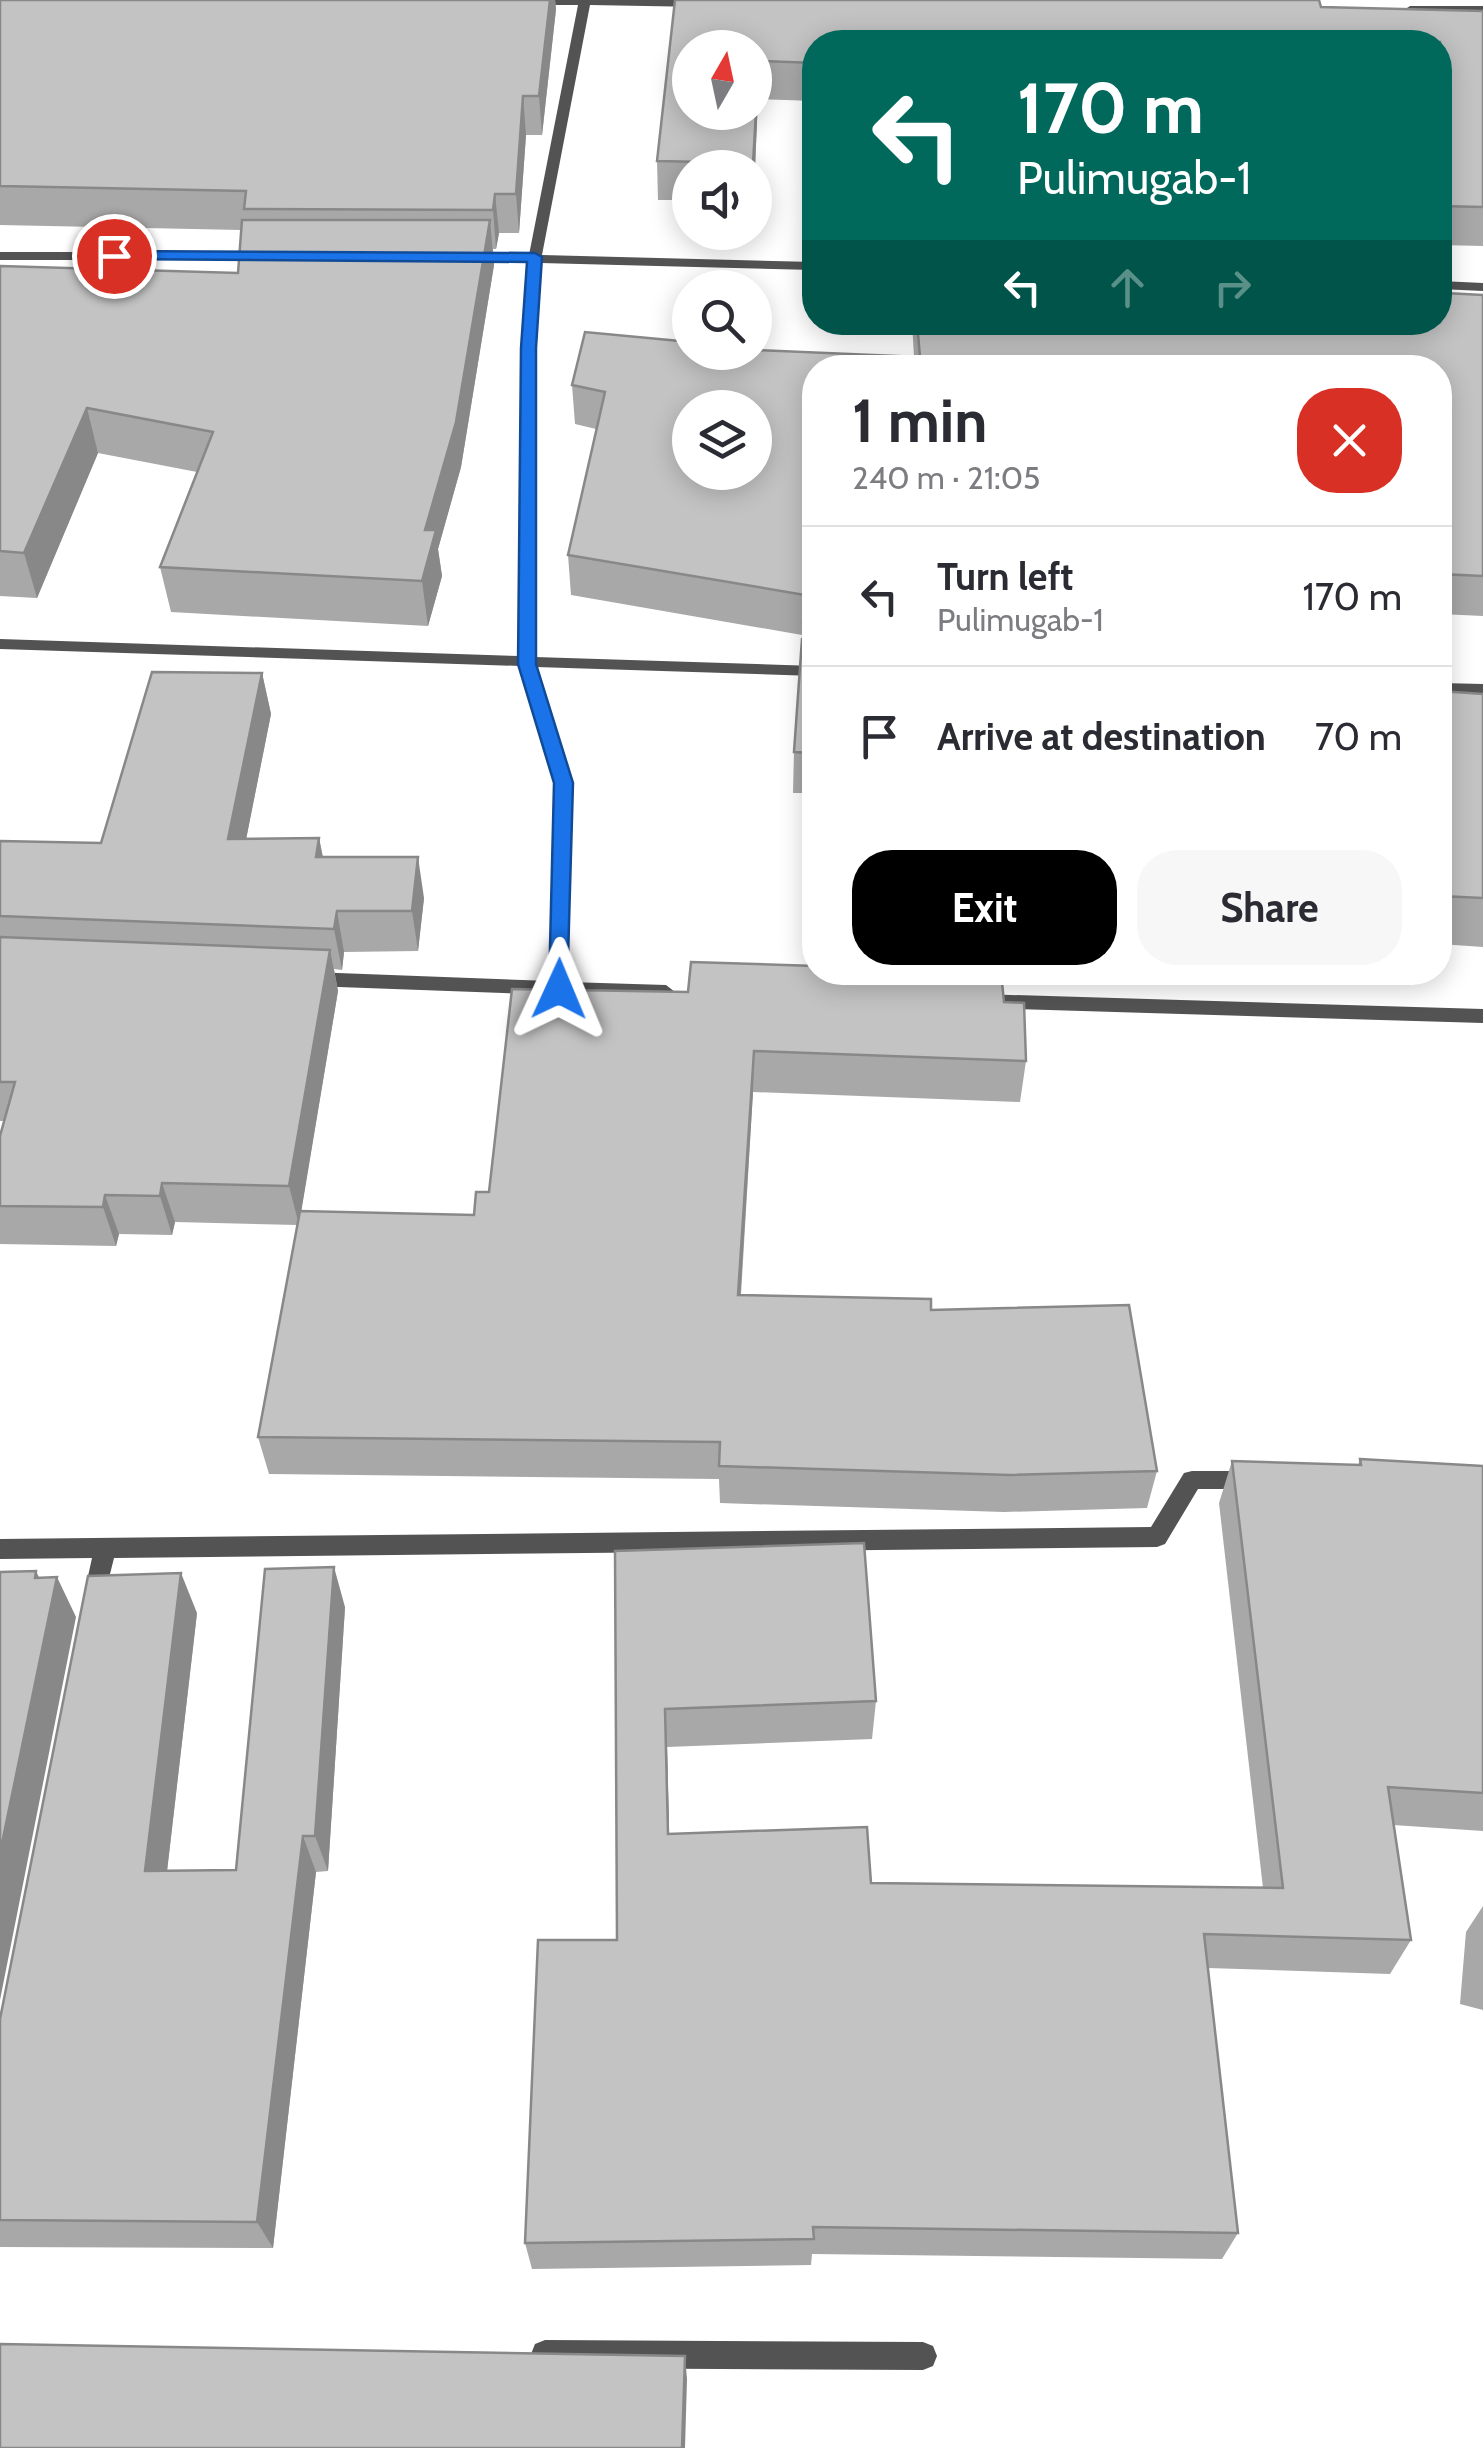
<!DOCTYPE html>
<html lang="en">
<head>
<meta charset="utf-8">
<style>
  :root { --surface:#fff; --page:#f7f7f7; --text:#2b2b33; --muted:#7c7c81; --line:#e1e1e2; --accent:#000 }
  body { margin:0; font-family:Cabin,sans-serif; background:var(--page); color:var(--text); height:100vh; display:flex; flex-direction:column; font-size:38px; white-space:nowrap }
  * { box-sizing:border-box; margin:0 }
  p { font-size:32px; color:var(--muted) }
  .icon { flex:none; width:55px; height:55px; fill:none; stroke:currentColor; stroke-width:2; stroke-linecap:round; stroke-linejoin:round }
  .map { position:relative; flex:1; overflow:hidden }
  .drawer { position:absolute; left:802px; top:355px; width:650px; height:630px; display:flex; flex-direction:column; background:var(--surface); border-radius:40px; box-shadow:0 5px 25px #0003 }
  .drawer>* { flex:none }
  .banner { position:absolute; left:802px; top:30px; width:650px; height:305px; border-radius:40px; box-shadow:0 5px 25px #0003; background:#00695c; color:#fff; overflow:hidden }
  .needle { width:65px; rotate:9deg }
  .tools { position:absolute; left:672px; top:30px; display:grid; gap:20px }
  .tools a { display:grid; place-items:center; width:100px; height:100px; border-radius:50%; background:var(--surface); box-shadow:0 5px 25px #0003; font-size:50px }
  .pin { position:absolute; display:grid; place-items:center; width:85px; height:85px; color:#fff; margin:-42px; border:5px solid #fff; border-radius:50%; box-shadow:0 2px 10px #0007 }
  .me { position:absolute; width:110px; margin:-55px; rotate:1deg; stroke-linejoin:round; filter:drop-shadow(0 0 8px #0008) }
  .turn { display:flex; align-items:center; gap:35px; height:210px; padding:0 50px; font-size:45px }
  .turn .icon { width:130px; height:130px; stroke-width:2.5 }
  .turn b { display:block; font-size:70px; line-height:85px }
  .lanes { display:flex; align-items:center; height:95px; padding:0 50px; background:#0003; justify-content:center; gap:50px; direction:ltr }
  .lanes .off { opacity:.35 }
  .round { display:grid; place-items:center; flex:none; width:105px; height:105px; border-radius:40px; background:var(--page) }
  .summary { display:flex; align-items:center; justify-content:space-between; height:170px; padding:0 50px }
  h1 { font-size:60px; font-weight:800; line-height:75px }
  .primary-button { display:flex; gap:20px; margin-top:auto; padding:20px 50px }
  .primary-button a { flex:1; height:115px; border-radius:40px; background:var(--accent); color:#fff; font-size:40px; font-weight:800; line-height:115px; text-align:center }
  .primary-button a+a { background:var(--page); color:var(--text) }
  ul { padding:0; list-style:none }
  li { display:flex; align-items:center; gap:30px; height:140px; padding:0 50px; border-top:2px solid var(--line) }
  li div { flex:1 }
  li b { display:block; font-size:38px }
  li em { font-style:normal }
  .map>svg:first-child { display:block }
</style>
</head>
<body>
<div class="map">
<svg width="1483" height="2448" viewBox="0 0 1483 2448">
  <rect width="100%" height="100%" fill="#fff"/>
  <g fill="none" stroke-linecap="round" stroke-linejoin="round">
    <!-- minor -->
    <g fill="#535353" fill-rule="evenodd">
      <polygon points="525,0 703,0 707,3 701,7 590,5 542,255 815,262 815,270 541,263 535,347 535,657 815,666 815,676 536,667 573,783 568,982 666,985 675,992 666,999 311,986 302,979 311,972 550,981 555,783 520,666 0,649 0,639 519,656 521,347 528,263 467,261 460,257 467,253 529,255 578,5 530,5"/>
      <polygon points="1410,6 1483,6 1483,14 1406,12 1404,10"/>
      <polygon points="0,252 263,252 270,256 263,260 0,260"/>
      <polygon points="1440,281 1483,283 1483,291 1440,289"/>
      <polygon points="1440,683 1483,684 1483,694 1440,693"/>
      <polygon points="980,994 1483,1009 1483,1023 980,1008 971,1001"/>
      <polygon points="1192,1471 1251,1471 1259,1473 1262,1480 1259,1487 1251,1489 1198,1489 1165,1544 1157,1547 114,1558 102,1606 94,1609 86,1606 83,1599 92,1558 0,1559 0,1539 1151,1527 1184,1473"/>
      <polygon points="545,2340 923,2342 933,2346 937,2356 933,2366 923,2370 545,2368 535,2364 531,2354 535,2344"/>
    </g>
  </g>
  <!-- wall -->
  <g fill="#a8a8a8">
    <polygon points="0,0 555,0 556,9 542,135 526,135 519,233 499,233 496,249 493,249 494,265 461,467 438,549 442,576 428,626 171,612 160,567 197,472 98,453 37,598 0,596 0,266 238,273 241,230 0,225"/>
    <polygon points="675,0 1321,7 1483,11 1483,246 1440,245 1440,42 815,42 815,101 758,99 755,168 690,168 690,200 658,200 657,161"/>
    <polygon points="1445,293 1483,295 1483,616 1440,614 1440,368 815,368 815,806 811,793 793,793 794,752 802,635 571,595 568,555 596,429 575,424 572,385 690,352 914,357 912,322 1440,322"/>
    <polygon points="262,673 271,714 246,839 319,838 323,857 424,898 418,951 344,952 342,970 334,969 338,991 301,1211 474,1215 489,1192 688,992 1004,1002 1026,1061 1020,1102 753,1092 741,1295 931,1310 1157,1471 1147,1508 1004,1512 720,1503 719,1479 269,1474 258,1437 298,1225 175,1222 172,1235 119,1234 116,1246 0,1244 0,1136 4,1121 0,1121 0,841 101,843"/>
    <polygon points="1440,691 1483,694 1483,947 1440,944"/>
    <polygon points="1360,1459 1483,1466 1483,1831 1393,1825 1411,1940 1390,1974 1208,1968 1238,2233 1222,2259 812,2254 811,2265 532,2269 525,2243 617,1940 615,1551 876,1701 872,1739 667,1747 669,1834 871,1883 1263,1888 1219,1503 1232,1461 1358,1465"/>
    <polygon points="345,1607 328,1871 316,1872 273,2248 0,2247 0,2018 197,1613 167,1871 236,1870"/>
    <polygon points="1483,1906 1483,2010 1460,2004 1466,1932"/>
  </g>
  <!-- shaded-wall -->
  <g fill="#888">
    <polygon points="550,0 555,0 556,9 542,135 539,96"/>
    <polygon points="759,61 758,99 755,168 753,168"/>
    <polygon points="523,96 526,135 519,233 516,194"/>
    <polygon points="495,194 499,233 496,249 493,210"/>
    <polygon points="490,220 494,265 461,467 438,549 442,576 428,626 422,581 425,530"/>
    <polygon points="87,408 98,453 37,598 24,553"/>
    <polygon points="262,673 271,714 238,880 228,839"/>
    <polygon points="319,838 327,879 316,857"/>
    <polygon points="418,857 424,898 418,951 412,911"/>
    <polygon points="337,911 344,952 342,970 334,929"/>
    <polygon points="330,950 338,991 299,1225 289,1186"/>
    <polygon points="754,1051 753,1092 738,1333 738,1295"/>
    <polygon points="162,1183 175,1222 172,1235 160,1196"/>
    <polygon points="105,1195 119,1234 116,1246 103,1207"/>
    <polygon points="334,1567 345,1607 328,1871 315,1836"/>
    <polygon points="36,1571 52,1604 57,1577 76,1617 0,2000 0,1853"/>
    <polygon points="181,1573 197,1613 163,1906 145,1871"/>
    <polygon points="665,1709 667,1747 670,1870 668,1834"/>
    <polygon points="303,1836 316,1872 273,2248 257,2222"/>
    <polygon points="685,2356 687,2379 685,2448 682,2448"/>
  </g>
  <!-- building -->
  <g fill="#c3c3c3" stroke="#888" stroke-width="2.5" fill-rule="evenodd">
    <polygon points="0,0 550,0 539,96 523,96 516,194 495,194 493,210 244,209 246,191 0,186"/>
    <path d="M675 0H1319L1321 7 1483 11V207L1440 206V42H815V63L759 61 753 163 657 161ZM690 48H755V112H690Z"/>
    <polygon points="242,220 490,220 456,422 425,530 436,530 422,581 160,567 213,432 87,408 24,553 0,551 0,266 238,273"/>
    <path d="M1440 276 1445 293 1483 295V576L1440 574V368H815V623L803 622 805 595 568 555 605 392 572 385 585 332 690 342V352H755V350L920 357 917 322H1440ZM690 408H755V472H690Z"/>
    <polygon points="815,637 815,762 812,753 794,752 802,639"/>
    <polygon points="152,672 262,673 228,839 319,838 316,857 418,857 412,911 337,911 334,929 0,916 0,841 101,843"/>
    <polygon points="1440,691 1483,694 1483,898 1440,896"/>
    <polygon points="0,937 330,950 289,1186 162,1183 160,1196 105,1195 103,1207 0,1206 0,1136 15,1082 0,1082"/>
    <polygon points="691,962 815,966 815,972 1001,972 1004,1002 1024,1003 1026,1061 754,1051 738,1295 931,1299 931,1310 1129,1305 1157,1471 1010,1475 719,1466 720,1442 258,1437 300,1211 474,1215 476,1192 489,1192 512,989 688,992"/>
    <polygon points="1360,1459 1483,1466 1483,1793 1388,1787 1411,1940 1204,1934 1238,2233 813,2227 814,2239 525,2243 538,1940 617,1940 615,1551 864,1543 876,1701 665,1709 668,1834 867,1827 871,1883 1283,1888 1232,1461 1361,1465"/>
    <polygon points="334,1567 315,1836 303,1836 257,2222 0,2220 0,2019 88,1576 181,1573 145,1871 236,1870 265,1569"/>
    <polygon points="36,1571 35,1578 57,1577 0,1853 0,1572"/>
    <polygon points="0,2344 685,2356 682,2448 0,2448"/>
  </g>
  <!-- route -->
  <polygon fill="#1a73e8" stroke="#114b97" stroke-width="2.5" points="114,251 535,253 542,257 536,348 536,664 573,783 567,994 559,996 549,989 554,783 518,664 521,348 527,262 109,259 109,253"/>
</svg>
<div class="tools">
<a><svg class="needle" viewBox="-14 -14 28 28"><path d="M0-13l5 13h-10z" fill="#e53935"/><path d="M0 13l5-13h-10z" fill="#7c7c81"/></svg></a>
<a><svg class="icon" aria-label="sound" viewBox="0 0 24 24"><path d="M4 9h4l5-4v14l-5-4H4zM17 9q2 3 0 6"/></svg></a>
<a><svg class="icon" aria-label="search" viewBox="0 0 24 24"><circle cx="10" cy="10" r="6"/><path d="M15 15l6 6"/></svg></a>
<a><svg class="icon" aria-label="layers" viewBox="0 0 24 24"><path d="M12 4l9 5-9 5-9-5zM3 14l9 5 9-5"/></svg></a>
</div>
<div class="pin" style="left:114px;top:256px;background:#d93025"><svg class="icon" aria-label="arrive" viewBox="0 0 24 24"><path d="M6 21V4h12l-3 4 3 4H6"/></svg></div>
<svg class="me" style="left:559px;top:989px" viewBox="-20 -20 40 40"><path d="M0-17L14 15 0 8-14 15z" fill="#1a73e8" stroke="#fff" stroke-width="4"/></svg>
<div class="banner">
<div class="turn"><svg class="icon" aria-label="left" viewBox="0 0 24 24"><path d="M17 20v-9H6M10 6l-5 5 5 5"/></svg><div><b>170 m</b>Pulimugab-1</div></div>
<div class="lanes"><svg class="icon" aria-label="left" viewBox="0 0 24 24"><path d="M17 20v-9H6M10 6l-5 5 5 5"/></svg><svg class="icon off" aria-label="ahead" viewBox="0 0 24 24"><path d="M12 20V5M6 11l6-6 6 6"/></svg><svg class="icon off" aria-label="right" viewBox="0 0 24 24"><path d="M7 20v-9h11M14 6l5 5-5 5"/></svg></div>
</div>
<section class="drawer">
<div class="summary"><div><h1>1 min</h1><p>240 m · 21:05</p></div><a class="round" style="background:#d93025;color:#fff"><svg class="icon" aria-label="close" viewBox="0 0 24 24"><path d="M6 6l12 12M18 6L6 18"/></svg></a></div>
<ul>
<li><svg class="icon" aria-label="left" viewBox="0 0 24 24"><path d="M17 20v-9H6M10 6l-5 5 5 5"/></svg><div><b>Turn left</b><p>Pulimugab-1</p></div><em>170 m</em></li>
<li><svg class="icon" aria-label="arrive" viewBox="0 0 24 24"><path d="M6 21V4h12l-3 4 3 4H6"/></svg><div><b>Arrive at destination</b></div><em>70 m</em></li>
</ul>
<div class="primary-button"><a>Exit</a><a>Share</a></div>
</section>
</div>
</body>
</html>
